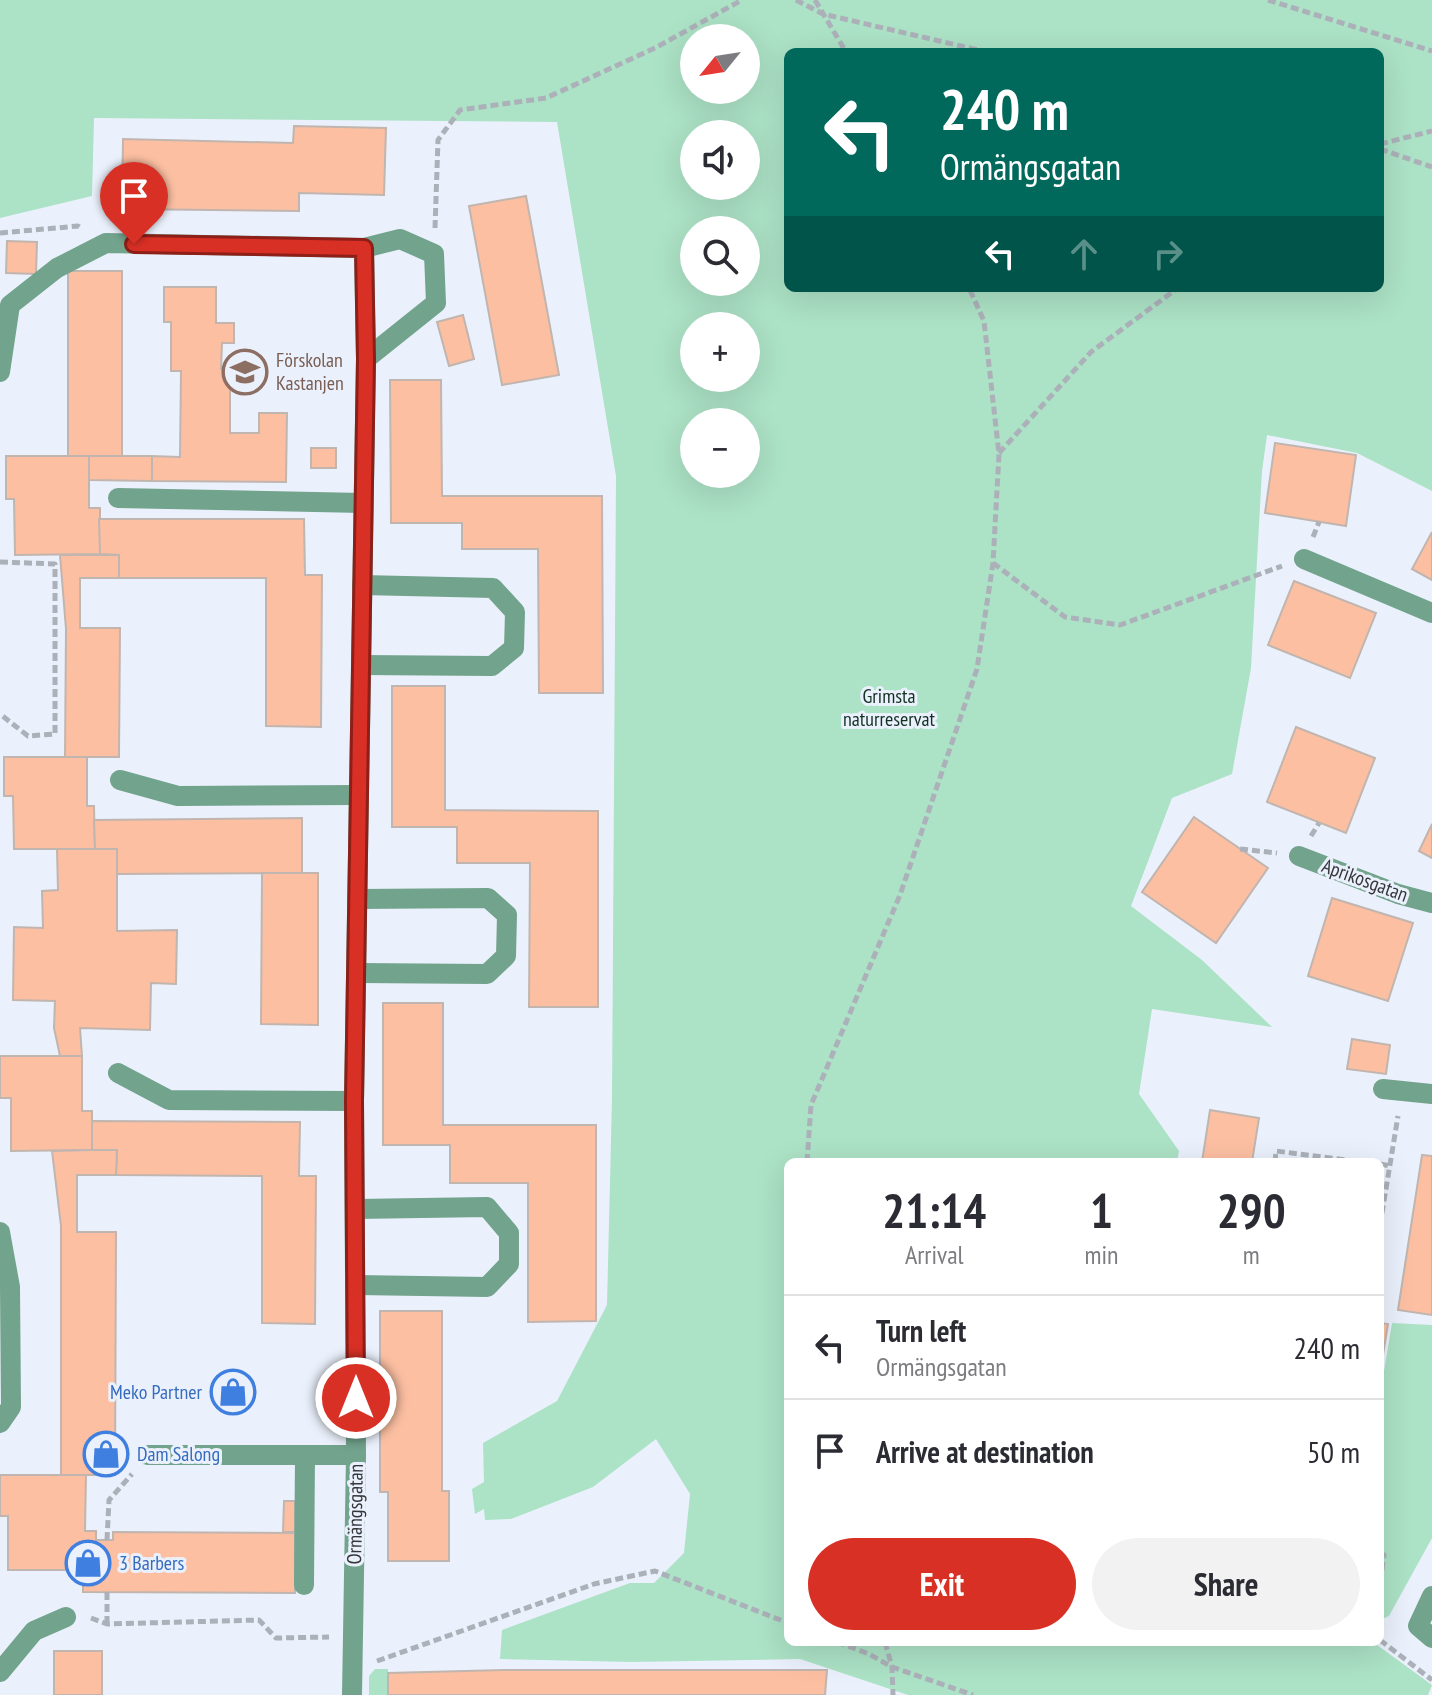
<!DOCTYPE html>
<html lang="en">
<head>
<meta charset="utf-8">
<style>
  :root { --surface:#fff; --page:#f2f2f3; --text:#2b2b33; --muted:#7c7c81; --line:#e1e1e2; --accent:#d93025 }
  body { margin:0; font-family:"PT Sans Narrow",sans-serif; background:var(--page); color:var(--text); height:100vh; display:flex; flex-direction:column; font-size:30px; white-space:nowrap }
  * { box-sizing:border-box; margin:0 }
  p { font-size:26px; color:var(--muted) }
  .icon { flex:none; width:44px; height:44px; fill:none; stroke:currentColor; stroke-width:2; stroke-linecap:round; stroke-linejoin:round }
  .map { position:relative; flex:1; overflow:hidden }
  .details { position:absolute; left:784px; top:1158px; width:600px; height:488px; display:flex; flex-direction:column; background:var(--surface); border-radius:12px; box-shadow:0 8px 32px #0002 }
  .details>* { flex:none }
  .hud { position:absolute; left:784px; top:48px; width:600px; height:244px; border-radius:12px; box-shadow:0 8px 32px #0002; background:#00695c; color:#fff; overflow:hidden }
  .needle { width:52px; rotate:240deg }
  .fabs { position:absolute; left:680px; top:24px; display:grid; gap:16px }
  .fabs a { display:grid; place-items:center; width:80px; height:80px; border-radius:50%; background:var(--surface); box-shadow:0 8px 32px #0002; font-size:40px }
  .pin { position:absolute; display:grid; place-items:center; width:68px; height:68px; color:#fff; margin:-82px -34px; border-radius:50% 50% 50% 0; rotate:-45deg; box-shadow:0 0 8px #0007 }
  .pin .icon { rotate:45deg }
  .me { position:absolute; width:88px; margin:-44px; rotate:0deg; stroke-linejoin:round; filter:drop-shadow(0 0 6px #0008) }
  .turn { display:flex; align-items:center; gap:28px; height:168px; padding:0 24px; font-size:36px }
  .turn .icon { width:104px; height:104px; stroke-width:2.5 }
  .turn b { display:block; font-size:56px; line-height:68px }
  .lanes { display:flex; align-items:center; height:76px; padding:0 24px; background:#0003; justify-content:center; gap:40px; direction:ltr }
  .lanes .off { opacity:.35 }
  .eta { display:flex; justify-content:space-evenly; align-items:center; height:136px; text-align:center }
  .eta b { font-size:48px; font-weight:700; line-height:56px }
  .button { display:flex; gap:16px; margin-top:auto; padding:16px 24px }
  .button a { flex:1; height:92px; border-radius:48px; background:var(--accent); color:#fff; font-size:32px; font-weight:700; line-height:92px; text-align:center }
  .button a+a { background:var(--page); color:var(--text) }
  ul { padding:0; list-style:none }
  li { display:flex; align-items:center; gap:24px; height:104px; padding:0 24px; border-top:2px solid var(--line) }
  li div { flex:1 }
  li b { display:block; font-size:30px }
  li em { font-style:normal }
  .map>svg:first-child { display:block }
</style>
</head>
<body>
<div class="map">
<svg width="1432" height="1695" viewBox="0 0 1432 1695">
  <rect width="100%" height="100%" fill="#ebf1fc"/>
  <!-- green -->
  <g fill="#ace2c6" fill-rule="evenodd">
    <path d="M0 0H1432V491L1357 453 1267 435 1262 471 1251 668 1232 774 1172 798 1131 906 1202 960 1272 1027 1152 1009 1139 1094 1179 1151 1177 1162H788V1642H1373L1432 1685 1428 1695H908L800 1659 631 1662 500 1659 502 1630 630 1583H654L684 1553 690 1494 656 1439 593 1487 511 1519 485 1520 484 1509 475 1514 472 1489 484 1482 483 1443 557 1401 607 1305 612 1099 616 476 557 122 94 118 92 196 0 218ZM694 38H746V90H694ZM788 52H1380V288H788ZM694 134H746V186H694ZM694 230H746V282H694ZM694 326H746V378H694ZM694 422H746V474H694Z"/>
    <polygon points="1392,1323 1432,1325 1432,1538 1389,1616 1380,1620 1380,1395"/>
    <polygon points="375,1669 388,1669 388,1695 369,1695 369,1676"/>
  </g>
  <!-- building -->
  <g fill="#fcbfa2" stroke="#c1b5af" stroke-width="2">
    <polygon points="294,126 386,128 384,195 299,193 299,211 122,209 123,139 293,143"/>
    <polygon points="526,196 559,375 502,385 469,206"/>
    <polygon points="7,241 37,242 36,274 6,273"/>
    <rect x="68" y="271" width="54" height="185"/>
    <polygon points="164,287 216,287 216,323 234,323 234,343 222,343 221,369 246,368 246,387 230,387 230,433 259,433 259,413 287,413 286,482 152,481 152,456 180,457 181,371 171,371 171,322 164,322"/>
    <polygon points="463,315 474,359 449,366 437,322"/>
    <polygon points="390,380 441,380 442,496 602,496 603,693 539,693 538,549 462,549 462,523 391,523"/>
    <polygon points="1275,443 1356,455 1346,526 1265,513"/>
    <rect x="311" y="448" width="25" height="20"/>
    <polygon points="6,456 89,456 89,508 100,508 100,554 15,555 14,499 6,499"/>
    <polygon points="89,456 152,456 152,481 89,480"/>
    <polygon points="99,519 304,519 305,575 322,575 321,727 266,726 266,578 119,578 119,555 100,554"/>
    <polygon points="1432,532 1432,580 1412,569"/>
    <polygon points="60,555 119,555 119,578 80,578 80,628 120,628 119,757 65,757 66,629"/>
    <polygon points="1294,581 1376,613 1350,678 1268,645"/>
    <polygon points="392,686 445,686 445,810 598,811 598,1007 529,1007 530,863 457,863 457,827 392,827"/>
    <polygon points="1296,727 1375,758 1346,833 1267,802"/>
    <polygon points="4,757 87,757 87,806 94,806 95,849 14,849 13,796 4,796"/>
    <polygon points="1194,817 1268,868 1216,943 1142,892"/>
    <polygon points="302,818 302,873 117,874 117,849 95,849 94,820"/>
    <polygon points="1432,824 1432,858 1419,851"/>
    <polygon points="57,849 117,849 117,931 177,930 176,984 151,983 150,1030 80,1028 82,1056 60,1056 54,1028 55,1001 13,1000 14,927 43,928 42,891 58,890"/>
    <polygon points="262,873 318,873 318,1025 261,1024"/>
    <polygon points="1332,898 1413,923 1388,1001 1308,976"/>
    <polygon points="383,1003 443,1003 443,1125 596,1125 596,1321 528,1322 528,1183 450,1183 450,1145 383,1145"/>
    <polygon points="1352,1039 1390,1045 1386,1074 1347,1069"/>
    <polygon points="0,1056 82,1056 82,1111 92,1111 92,1150 11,1151 11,1098 0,1098"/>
    <polygon points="1210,1110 1259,1118 1252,1162 1202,1162"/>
    <polygon points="92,1121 300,1122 299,1176 316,1176 315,1324 262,1323 262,1176 116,1175 117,1150 92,1150"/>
    <polygon points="92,1150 117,1150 116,1175 77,1175 77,1232 116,1232 115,1475 61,1475 61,1226 52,1151"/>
    <polygon points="1422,1155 1432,1156 1432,1315 1398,1310"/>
    <polygon points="380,1311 442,1311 442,1491 449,1491 449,1561 388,1561 388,1492 380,1492"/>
    <polygon points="1380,1323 1388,1324 1380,1373"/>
    <polygon points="0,1475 86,1475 85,1531 96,1531 96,1570 8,1570 8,1516 0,1516"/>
    <polygon points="284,1501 295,1501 295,1532 283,1532"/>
    <polygon points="113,1532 295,1533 295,1593 83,1592 83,1570 96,1570 96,1540 113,1540"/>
    <rect x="54" y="1651" width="48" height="44"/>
    <polygon points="504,1670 827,1670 825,1695 388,1695 388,1673"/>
  </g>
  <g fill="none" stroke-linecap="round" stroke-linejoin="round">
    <!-- path -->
    <g stroke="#acb1b9" stroke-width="5" stroke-dasharray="8 4" stroke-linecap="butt">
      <polyline points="796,0 823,14 987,52"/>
      <polyline points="815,0 846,52"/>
      <polyline points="1268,0 1432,51"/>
      <polyline points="1380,144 1432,131"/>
      <polyline points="1380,149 1432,167"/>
      <polyline points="435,228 438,140 460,110 546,98 655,48 742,0"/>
      <polyline points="0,233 78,226 81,228"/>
      <polyline points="999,453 1091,352 1178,288"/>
      <polyline points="1313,537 1319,522"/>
      <polyline points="0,562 55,564 55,734 28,736 0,714"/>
      <polyline points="993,563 1065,617 1120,625 1282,566"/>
      <polyline points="1311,836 1319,823"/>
      <polyline points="1240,849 1277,853"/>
      <polyline points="807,1162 811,1105 900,895 977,669 993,563 999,454 984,321 969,288"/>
      <polyline points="1275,1162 1276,1151 1362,1162"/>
      <polyline points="1380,1164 1390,1166"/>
      <polyline points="1380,1225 1398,1116"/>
      <polyline points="107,1540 109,1500 132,1474"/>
      <polyline points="1380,1552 1384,1555 1380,1585"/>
      <polyline points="107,1592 107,1624"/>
      <polyline points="91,1618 107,1624 259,1620 276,1638 329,1637"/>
      <polyline points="1380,1640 1432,1680"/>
      <polyline points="837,1642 869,1654 892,1667 973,1695"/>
      <polyline points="885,1642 892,1667 893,1695"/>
      <polyline points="377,1661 594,1584 655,1571 788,1623"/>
    </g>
    <!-- minor -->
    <g stroke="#72a38c" stroke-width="20">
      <polyline points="364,248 400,239 434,254 436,303 366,359"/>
      <polyline points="0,372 10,305 57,268 106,243 364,248 366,359 354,1101 356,1455 352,1695"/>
      <polyline points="118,498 363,503"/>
      <polyline points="1304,559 1432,613"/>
      <polyline points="361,665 492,666 514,648 515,612 493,588 362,585"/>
      <polyline points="120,780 178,796 359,795"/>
      <polyline points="1299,856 1398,894 1432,903"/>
      <polyline points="357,973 487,974 506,956 507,915 488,898 358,899"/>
      <polyline points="118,1073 169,1100 354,1101"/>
      <polyline points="1383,1089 1432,1094"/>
      <polyline points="356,1209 487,1207 509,1233 509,1264 487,1287 356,1285"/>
      <polyline points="0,1232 10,1287 11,1407 0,1423"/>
      <polyline points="147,1455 356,1455"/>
      <polyline points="304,1585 305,1455"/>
      <polyline points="1432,1596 1418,1626 1432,1638"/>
      <polyline points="0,1672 34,1631 66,1617"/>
    </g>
  </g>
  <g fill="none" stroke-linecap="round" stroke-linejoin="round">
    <!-- route casing -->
    <g stroke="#8d1f18" stroke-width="20">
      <polyline id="route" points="134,244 364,248 366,359 354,1101 356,1398"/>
    </g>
    <!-- route -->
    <use href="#route" stroke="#d93025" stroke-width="14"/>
  </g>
  <!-- icons -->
  <defs>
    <g id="school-ring" transform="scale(2.3)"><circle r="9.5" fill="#ebf1fc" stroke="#8d6e63" stroke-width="1.5"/><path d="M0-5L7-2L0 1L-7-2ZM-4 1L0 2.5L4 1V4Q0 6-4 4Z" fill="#8d6e63"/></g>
    <g id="shop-ring" transform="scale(2.3)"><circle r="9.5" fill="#ebf1fc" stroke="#3f7fe0" stroke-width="1.5"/><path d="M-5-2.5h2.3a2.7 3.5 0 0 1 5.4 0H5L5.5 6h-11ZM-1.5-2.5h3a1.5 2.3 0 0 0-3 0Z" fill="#3f7fe0"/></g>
  </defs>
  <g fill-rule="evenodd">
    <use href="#school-ring" x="245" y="372"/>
    <use href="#shop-ring" x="233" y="1392"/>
    <use href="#shop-ring" x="106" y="1454"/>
    <use href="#shop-ring" x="88" y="1563"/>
  </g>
  <g text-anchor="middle" stroke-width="6" stroke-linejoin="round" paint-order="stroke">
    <!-- education labels -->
    <g font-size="20" fill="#785e54" stroke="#ebf1fc" text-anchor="start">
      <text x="276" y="367">Förskolan<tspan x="276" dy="23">Kastanjen</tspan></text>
    </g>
    <!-- park labels -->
    <g font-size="20" fill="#133123" stroke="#ebf1fc">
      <text x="889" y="703">Grimsta<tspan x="889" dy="23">naturreservat</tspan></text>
    </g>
    <!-- street labels -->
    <g font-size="20" fill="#35373b" stroke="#ebf1fc">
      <text transform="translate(1365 880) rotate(20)" y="7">Aprikosgatan</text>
      <text transform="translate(355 1514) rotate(-89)" y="7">Ormängsgatan</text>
    </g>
    <!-- shop labels -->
    <g font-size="20" fill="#366cbe" stroke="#ebf1fc" text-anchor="start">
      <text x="202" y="1399" text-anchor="end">Meko Partner</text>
      <text x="137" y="1461">Dam Salong</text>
      <text x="119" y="1570">3 Barbers</text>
    </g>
  </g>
</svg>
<div class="fabs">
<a><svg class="needle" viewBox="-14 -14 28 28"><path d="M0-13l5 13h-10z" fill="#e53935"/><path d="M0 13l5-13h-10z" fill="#7c7c81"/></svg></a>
<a><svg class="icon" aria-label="sound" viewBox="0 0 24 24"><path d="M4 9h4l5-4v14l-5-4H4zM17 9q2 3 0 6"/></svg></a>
<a><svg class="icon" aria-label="search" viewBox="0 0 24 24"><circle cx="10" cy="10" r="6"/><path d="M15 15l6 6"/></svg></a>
<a>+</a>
<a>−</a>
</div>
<div class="pin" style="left:134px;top:244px;background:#d93025"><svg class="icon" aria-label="arrive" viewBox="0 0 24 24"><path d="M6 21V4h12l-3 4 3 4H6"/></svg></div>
<svg class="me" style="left:356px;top:1398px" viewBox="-20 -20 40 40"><circle r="17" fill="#d93025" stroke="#fff" stroke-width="3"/><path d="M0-11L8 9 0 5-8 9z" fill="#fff"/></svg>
<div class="hud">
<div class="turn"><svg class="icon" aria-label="left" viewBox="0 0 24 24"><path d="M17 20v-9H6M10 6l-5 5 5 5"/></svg><div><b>240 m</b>Ormängsgatan</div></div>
<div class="lanes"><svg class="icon" aria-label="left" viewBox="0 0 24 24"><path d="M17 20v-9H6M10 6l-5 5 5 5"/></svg><svg class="icon off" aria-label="ahead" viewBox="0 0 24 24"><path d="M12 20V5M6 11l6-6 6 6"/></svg><svg class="icon off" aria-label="right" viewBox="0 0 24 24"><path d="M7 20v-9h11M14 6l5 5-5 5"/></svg></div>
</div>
<section class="details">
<div class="eta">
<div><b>21:14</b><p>Arrival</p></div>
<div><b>1</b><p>min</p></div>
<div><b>290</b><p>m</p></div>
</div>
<ul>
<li><svg class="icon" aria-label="left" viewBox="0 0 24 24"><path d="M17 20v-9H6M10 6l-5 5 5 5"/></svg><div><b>Turn left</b><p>Ormängsgatan</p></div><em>240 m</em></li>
<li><svg class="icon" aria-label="arrive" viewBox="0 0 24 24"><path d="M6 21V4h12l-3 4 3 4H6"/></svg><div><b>Arrive at destination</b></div><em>50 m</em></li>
</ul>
<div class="button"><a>Exit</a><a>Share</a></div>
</section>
</div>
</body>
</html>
